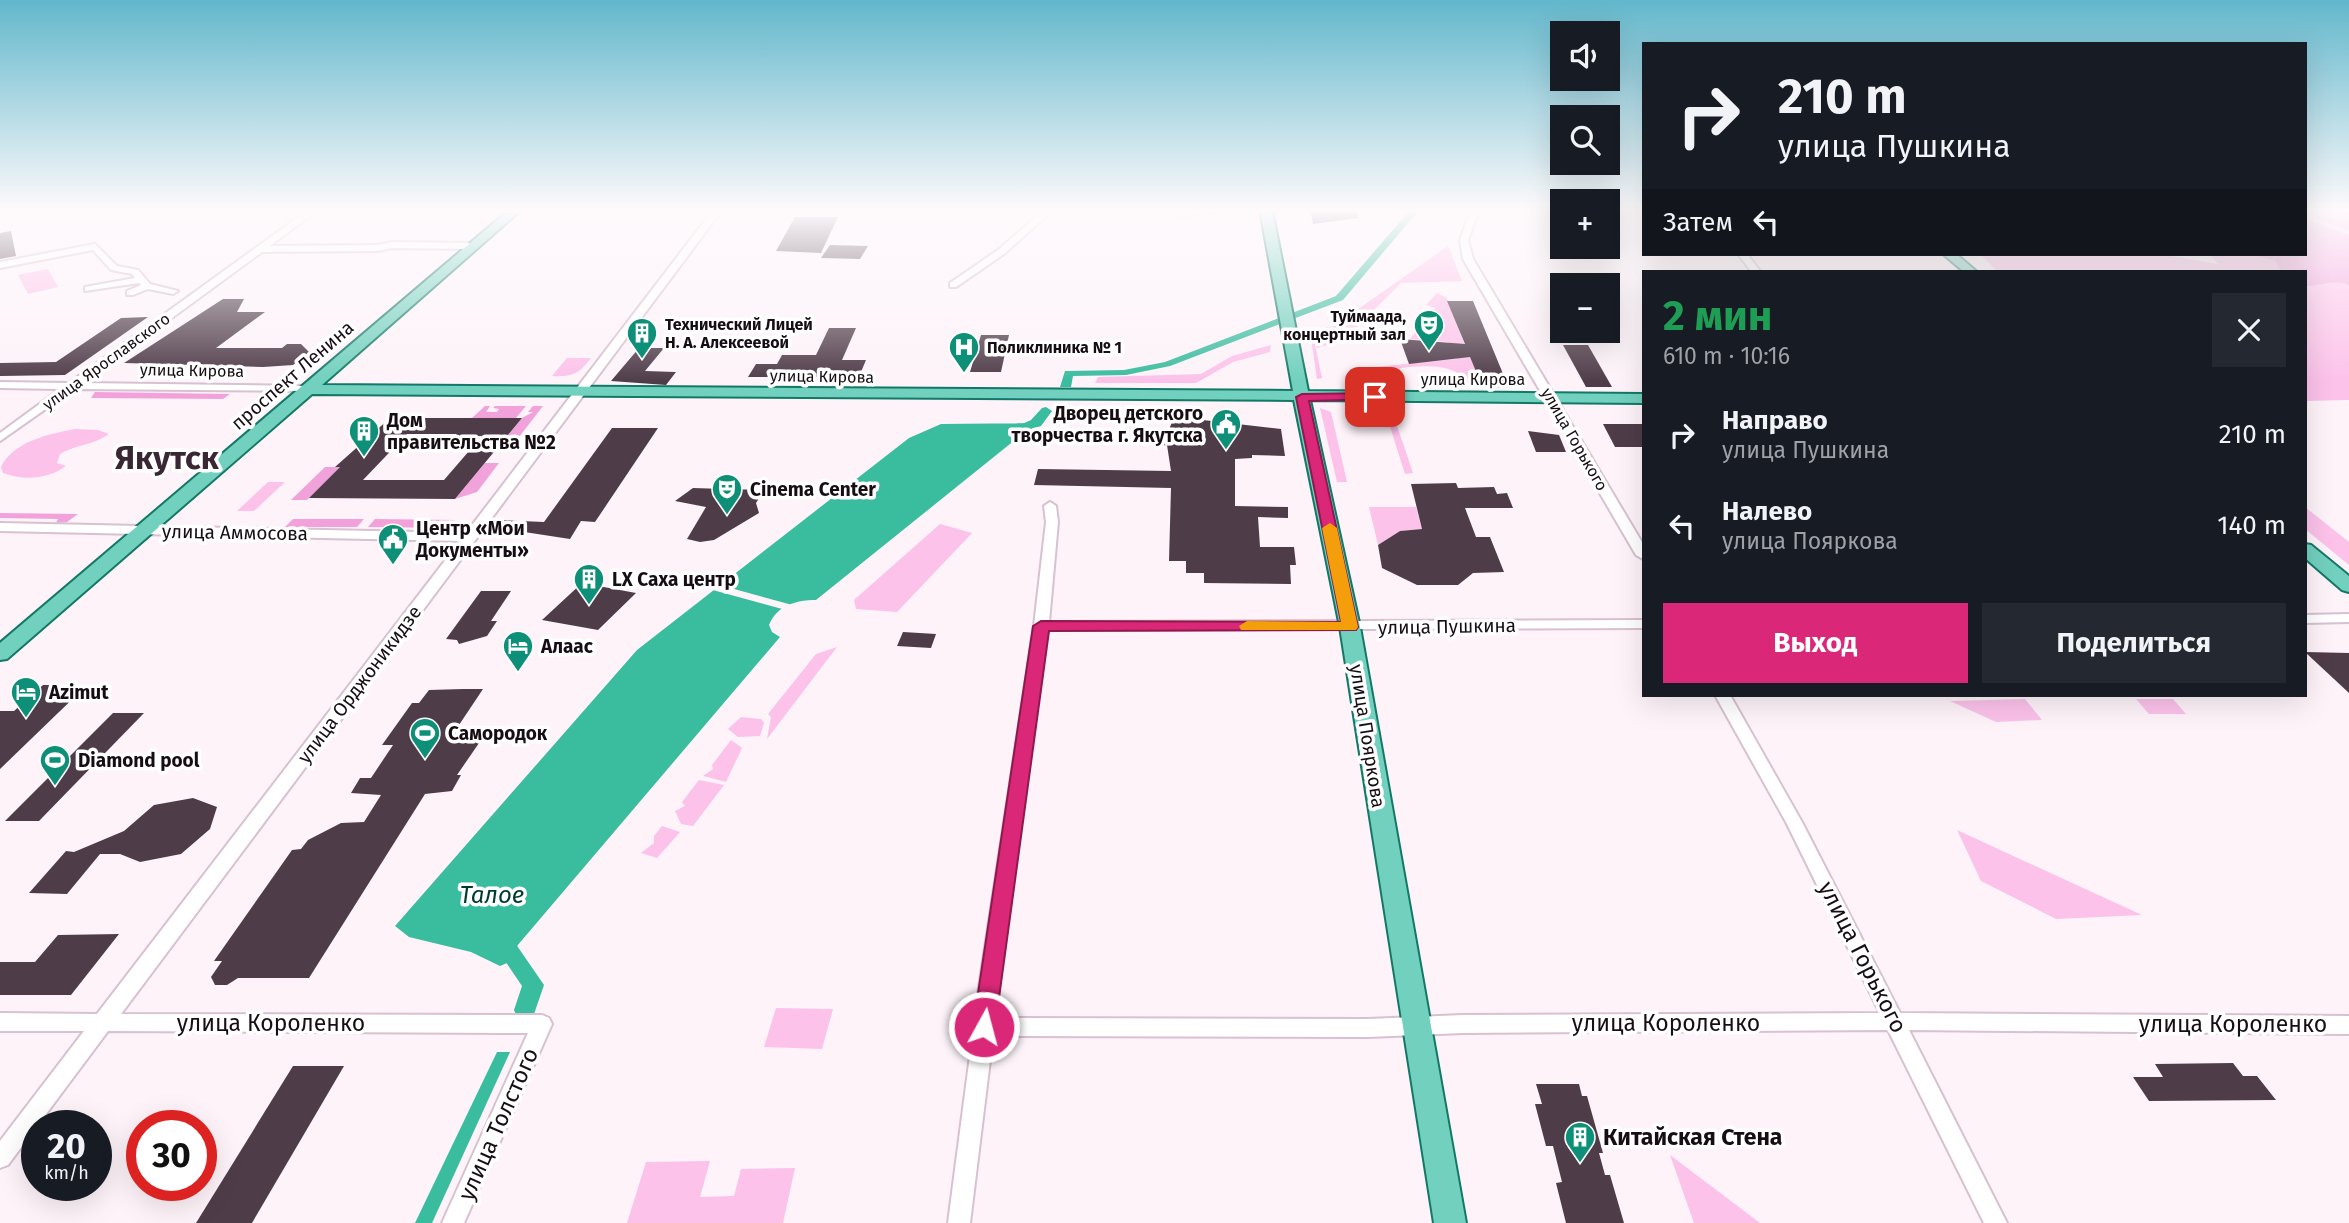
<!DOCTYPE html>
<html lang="ru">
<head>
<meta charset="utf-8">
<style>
  :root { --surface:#171b24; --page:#242831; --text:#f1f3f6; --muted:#9ea1a6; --accent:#db2777 }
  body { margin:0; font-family:"Fira Sans",sans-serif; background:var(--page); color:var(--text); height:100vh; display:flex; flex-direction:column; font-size:26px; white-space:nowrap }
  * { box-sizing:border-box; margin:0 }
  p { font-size:23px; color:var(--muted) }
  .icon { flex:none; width:38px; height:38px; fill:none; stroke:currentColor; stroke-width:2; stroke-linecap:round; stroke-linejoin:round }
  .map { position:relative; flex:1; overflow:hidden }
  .details { position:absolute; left:1642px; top:270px; width:665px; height:427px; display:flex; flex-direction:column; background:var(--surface); border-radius:0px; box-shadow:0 7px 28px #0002 }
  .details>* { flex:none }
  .banner { position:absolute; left:1642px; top:42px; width:665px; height:214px; border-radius:0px; box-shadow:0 7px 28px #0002; background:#171b24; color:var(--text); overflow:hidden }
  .fabs { position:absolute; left:1550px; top:21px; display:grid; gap:14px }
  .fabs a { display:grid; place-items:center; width:70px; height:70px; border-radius:0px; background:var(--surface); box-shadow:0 7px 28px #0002; font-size:35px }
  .speed { position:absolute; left:21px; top:1110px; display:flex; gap:14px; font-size:35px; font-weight:700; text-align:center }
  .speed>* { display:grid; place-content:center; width:91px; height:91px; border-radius:50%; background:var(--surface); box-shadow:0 7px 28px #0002; line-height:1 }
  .speed small { font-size:18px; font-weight:400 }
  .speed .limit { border:10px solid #d22; background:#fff; color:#111 }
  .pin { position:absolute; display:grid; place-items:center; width:60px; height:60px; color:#fff; margin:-30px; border-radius:14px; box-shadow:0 4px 10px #0006 }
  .me { position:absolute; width:77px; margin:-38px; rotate:7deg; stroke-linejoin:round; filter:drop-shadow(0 0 5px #0008) }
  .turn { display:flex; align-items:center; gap:24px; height:147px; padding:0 21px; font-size:32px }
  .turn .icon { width:91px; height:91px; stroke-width:2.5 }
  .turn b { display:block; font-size:49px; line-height:60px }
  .then { display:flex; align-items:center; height:66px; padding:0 21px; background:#0003; gap:14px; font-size:26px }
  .round { display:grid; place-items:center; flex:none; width:74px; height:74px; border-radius:0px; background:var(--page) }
  .head { display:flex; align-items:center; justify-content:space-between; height:119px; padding:0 21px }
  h1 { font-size:42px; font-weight:700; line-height:52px; color:#1e9e55 }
  .action { display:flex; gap:14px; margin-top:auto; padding:14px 21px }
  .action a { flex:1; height:80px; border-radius:0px; background:var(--accent); color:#fff; font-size:28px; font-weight:700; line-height:80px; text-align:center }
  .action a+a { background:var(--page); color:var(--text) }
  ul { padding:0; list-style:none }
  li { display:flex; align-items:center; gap:21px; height:91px; padding:0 21px }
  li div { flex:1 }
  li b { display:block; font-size:26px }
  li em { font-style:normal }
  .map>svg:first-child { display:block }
</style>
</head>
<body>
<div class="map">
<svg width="2349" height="1223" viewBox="0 0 2349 1223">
  <rect width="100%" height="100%" fill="#fdf3f9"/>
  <!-- green -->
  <g fill="#fcc2ea">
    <polygon points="2305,210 2349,210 2349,400 2305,401 2305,271 1997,271 1980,254 2160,254 2218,264 2209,254 2305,254"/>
    <polygon points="1448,246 1462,281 1401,283 1352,332 1336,332 1333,327 1315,333 1331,334 1333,343 1317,348 1313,335 1322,378 1317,379 1310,331 1334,326"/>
    <polygon points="48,269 58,287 28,294 18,275"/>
    <polygon points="1437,293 1447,298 1466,348 1451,348 1448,342 1410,339 1435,308 1426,305"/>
    <polygon points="1271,345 1270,352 1233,362 1196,383 1095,383 1098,377 1201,374 1232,356"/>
    <path d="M1469 354 1480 381H1506L1508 388H1470C1458 355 1403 369 1376 371L1375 367 1455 359Z"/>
    <path d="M567 358H591C579 374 572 377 552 376Z"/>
    <polygon points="1320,408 1331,412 1347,482 1337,482"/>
    <polygon points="1385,411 1392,411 1413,473 1405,474"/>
    <path d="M75 429 98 430 109 434C95 445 76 444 60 454L57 463 66 466C48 479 24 481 3 473L1 467C14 441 49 434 75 429Z"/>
    <polygon points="268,482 285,482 254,511 237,511"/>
    <polygon points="1369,507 1416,507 1422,529 1400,531 1378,545"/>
    <polygon points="2305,507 2349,542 2349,565 2305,529"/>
    <polygon points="940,524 972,533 897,612 856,609 854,600"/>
    <polygon points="837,647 767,739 771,717 768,714 816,654"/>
    <polygon points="2025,699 2042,720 1996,722 1950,701"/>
    <polygon points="2136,699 2173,699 2186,714 2149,714"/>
    <polygon points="741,717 761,719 764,723 760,736 738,737 728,729"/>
    <polygon points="731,740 742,748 726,782 703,776 713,769 712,765"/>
    <polygon points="699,780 724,785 693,826 681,824 675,811 685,806 682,802"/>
    <polygon points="662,826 680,832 657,858 641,853 654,843 654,836"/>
    <polygon points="1957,830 2142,915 2056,919 1981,881"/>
    <polygon points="776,1008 833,1009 822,1049 764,1047"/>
    <polygon points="1670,1155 1760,1223 1694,1223"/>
    <polygon points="710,1161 700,1197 734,1196 741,1169 795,1168 783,1223 627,1223 646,1162"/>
  </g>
  <!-- forest -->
  <g fill="#f2a2db">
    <polygon points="2305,210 2349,210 2349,230 2305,215"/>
    <path d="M2305 218 2349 236V285C2332 278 2321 287 2305 286V271H2281L2275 261 2252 254H2305Z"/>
    <polygon points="95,392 230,394 223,399 91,398"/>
    <polygon points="485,406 490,406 486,412 497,412 499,409 493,408 495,406 526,406 516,418 472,418"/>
    <polygon points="533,406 543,406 509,450 496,450 522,418 533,412 528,412"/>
    <polygon points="485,463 499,463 477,492 455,499"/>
    <polygon points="325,467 340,467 307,500 291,500"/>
    <polygon points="0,513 78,514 67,522 56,523 58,519 0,518"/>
    <polygon points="293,519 364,519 357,527 285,527"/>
    <polygon points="375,519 455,520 449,528 368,527"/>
  </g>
  <!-- water -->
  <g fill="#3abc9f">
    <polygon points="1410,210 1419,210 1343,300 1170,366 1126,375 1073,376 1071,387 1060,387 1065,371 1124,370 1165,362 1336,296"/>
    <path d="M1036 423 816 600C797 600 777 605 769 625L772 632 780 637 517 946 521 957 500 966 471 952 409 937 395 926 637 650 909 438 941 424Z"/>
    <polygon points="497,1052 510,1052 432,1223 415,1223"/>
  </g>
  <!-- pier -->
  <polygon fill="#fdf3f9" points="716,584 796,606 786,610 709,589"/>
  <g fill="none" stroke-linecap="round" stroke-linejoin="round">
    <!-- canal -->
    <g fill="#3abc9f" fill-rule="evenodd">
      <polygon points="1046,407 1052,411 1041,426 1017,433 1011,429 1031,420 1042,408"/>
      <polygon points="504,934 511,937 544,985 533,1017 525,1020 517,1017 514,1010 522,986 493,943 497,937"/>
    </g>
  </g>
  <!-- building -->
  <g fill="#4f3c49" fill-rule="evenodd">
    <polygon points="1310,210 1358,210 1358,218 1313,224"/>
    <polygon points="795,217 838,217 821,253 776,251"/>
    <polygon points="11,231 16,256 0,259 0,233"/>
    <polygon points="830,245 868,246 860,259 821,258"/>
    <polygon points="223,299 244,299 237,312 265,312 216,348 282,348 287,344 301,344 309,352 293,365 263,367 124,363"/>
    <polygon points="1447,301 1473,301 1506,381 1480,381 1470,357 1409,364 1400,339 1465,344"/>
    <polygon points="148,317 65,375 0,376 0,363 56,362 121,318"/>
    <polygon points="829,328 856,328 842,360 866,360 861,372 848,372 846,377 748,377 756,364 777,364 782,355 816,355"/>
    <polygon points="981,335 1009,335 1001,372 970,372"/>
    <polygon points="1563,345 1588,345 1612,387 1586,387"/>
    <polygon points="639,348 664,348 645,371 676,372 666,385 611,381"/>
    <path d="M390 418H522L455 499 309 498 340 467H335ZM407 434H457L455 436H482L444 480H363Z"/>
    <polygon points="1194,419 1281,429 1285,456 1252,455 1252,458 1235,459 1235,506 1288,507 1288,518 1258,517 1260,547 1294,547 1296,565 1290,565 1291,584 1204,583 1204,573 1186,573 1186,561 1169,561 1171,488 1034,485 1038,469 1171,471 1167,445 1154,446 1156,434 1167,434 1173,420"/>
    <polygon points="1603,424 1643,424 1643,447 1615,447"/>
    <polygon points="612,428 658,428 595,522 581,521 570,539 498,528 499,520 544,522"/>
    <polygon points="1528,431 1559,435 1566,452 1536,452"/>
    <polygon points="1456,483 1458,488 1494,487 1497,494 1507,493 1513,508 1465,508 1476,537 1490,537 1504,572 1473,573 1458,585 1417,585 1382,568 1378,545 1400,531 1422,529 1411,484"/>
    <polygon points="693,488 725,489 764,490 756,503 759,513 714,540 700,542 687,539 706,507 675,501"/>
    <polygon points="582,583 636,593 598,630 542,620"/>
    <polygon points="481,591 511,591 491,621 497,621 487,636 459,644 457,640 446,639"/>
    <polygon points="903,632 936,634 931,648 897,646"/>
    <polygon points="2305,652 2349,653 2349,693"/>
    <polygon points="43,685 87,685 0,769 0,711 14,711"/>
    <polygon points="463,689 483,689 457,728 488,730 457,775 461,775 452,791 425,794 309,978 238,978 227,985 215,985 211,977 222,961 214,961 292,850 301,849 308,840 341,823 364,822 381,795 351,793 360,778 371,778 393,745 382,745 412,703 419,703 429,690"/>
    <polygon points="113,713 144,713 39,821 5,821"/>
    <polygon points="193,798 217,807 210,829 181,854 140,862 120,854 100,854 67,894 29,893 66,851 74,852 124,831 154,805"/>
    <polygon points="119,934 71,995 0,995 0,962 35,962 58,935"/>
    <polygon points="2233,1063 2243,1076 2257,1076 2276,1100 2149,1101 2133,1077 2163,1077 2155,1064"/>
    <polygon points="293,1066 344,1066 252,1223 196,1223"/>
    <polygon points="1536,1084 1579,1084 1582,1096 1587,1096 1603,1153 1599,1153 1605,1175 1610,1175 1624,1223 1566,1223 1556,1183 1562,1182 1553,1146 1546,1146 1535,1104 1542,1104"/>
  </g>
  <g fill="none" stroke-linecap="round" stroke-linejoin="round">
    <!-- minor casing -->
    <g stroke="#d8c1d0" stroke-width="4">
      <g id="minor">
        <polygon points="308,210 318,210 270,246 377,245 392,242 475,243 479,246 475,249 392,248 377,251 262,252 83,383 308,386 313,389 312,391 74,389 0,441 0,433 60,389 0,388 0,382 69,383"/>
        <polygon points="713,210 722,210 121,1014 542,1015 549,1018 552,1024 464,1223 442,1223 528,1033 108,1031 8,1165 0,1168 0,1141 84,1031 0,1031 0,1013 97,1014 460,541 0,531 0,523 466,533"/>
        <polygon points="1044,210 1053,210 1004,254 956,287 950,287 950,283 998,250"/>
        <polygon points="1189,210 1227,210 1176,217 1172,214"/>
        <polygon points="1471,210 1479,210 1468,240 1473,259 1643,544 1643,559 1636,555 1463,259 1460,240"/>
        <polygon points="95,244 117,266 138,270 150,284 178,291 173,294 148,289 133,295 127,295 127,291 141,285 139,283 85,291 85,287 135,278 132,274 111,270 93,250 0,268 0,262"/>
        <polygon points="1738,254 1747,254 1760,271 1751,271"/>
        <polygon points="1050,502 1056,506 1058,522 1049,622 1643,620 1643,628 1047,630 995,1018 1368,1019 1463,1015 1880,1013 1787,824 1715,695 1730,695 1803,824 1900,1013 2349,1016 2349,1034 1909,1030 2007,1223 1984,1223 1888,1030 1463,1033 1368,1037 993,1036 970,1223 948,1223 979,987 1034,626 1046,522 1044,506"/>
        <polygon points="2349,614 2349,622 2305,623 2305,615"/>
      </g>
    </g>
    <!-- major casing -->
    <g stroke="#137866" stroke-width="4">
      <g id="major">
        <polygon points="509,210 521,210 322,385 1293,391 1260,210 1272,210 1308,391 1643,394 1643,403 1310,400 1360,627 1466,1223 1434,1223 1340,627 1294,400 312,394 7,659 0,660 0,643"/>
        <polygon points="1943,254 1956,254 1976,271 1963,271"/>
        <polygon points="2305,544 2311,545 2349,576 2349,592 2342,590 2305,558"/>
      </g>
    </g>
    <!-- minor -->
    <use href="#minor" fill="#fff" fill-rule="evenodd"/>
    <!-- major -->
    <use href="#major" fill="#71d0be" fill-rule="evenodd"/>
  </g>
  <!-- sky -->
  <linearGradient id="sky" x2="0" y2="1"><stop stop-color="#62b7cb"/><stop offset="0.55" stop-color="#fefafc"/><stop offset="1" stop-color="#fefafc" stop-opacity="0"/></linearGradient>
  <rect width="2349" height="382" fill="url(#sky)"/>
  <!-- route -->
  <polygon fill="#db2777" stroke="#8e194d" stroke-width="2" points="1375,393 1379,394 1379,399 1309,401 1358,627 1356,630 1049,631 995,1027 992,1034 984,1037 976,1034 973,1027 1033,626 1041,621 1341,622 1296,397 1302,394"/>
  <!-- slow -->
  <polygon fill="#f59e0b" points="1330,523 1337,528 1358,627 1356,630 1241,630 1239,626 1247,621 1341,622 1322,528"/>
  <!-- icons -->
  <defs>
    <g id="theatre-pin" transform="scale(1.575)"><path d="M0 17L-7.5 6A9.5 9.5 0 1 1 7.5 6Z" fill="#0d9077" stroke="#fff"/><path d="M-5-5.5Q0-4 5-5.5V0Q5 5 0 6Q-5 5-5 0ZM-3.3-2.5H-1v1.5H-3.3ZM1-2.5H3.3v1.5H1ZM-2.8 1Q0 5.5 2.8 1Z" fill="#fff"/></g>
    <g id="building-pin" transform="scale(1.575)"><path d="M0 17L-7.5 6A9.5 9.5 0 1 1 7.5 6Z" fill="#0d9077" stroke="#fff"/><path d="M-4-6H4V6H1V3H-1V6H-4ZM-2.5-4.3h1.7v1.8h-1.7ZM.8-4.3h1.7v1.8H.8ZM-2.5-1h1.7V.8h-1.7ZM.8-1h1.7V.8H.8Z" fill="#fff"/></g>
    <g id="hospital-pin" transform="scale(1.575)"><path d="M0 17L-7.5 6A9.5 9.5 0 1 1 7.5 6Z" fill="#0d9077" stroke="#fff"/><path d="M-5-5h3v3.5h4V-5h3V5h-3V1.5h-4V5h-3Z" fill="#fff"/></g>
    <g id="civic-pin" transform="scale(1.575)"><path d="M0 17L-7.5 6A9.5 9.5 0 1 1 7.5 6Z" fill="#0d9077" stroke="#fff"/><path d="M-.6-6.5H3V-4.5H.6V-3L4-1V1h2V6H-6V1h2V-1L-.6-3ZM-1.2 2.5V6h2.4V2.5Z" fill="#fff"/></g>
    <g id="hotel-pin" transform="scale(1.575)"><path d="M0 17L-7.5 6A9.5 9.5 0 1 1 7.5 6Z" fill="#0d9077" stroke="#fff"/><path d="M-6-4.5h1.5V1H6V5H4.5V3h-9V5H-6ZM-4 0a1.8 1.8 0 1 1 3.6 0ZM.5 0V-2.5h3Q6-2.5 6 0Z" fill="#fff"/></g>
    <g id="stadium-pin" transform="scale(1.575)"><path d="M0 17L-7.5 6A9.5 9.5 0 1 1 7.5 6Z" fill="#0d9077" stroke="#fff"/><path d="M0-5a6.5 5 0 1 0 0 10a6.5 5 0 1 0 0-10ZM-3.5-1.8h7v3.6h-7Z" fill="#fff"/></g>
  </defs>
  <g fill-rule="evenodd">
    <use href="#theatre-pin" x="1429" y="325"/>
    <use href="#building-pin" x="642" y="333"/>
    <use href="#hospital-pin" x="964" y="347"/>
    <use href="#civic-pin" x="1226" y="424"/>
    <use href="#building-pin" x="364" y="431"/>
    <use href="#theatre-pin" x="727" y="489"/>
    <use href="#civic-pin" x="393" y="539"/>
    <use href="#building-pin" x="589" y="579"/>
    <use href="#hotel-pin" x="518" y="646"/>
    <use href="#hotel-pin" x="26" y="692"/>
    <use href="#stadium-pin" x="425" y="733"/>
    <use href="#stadium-pin" x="55" y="760"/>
    <use href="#building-pin" x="1580" y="1137"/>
  </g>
  <g text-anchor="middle" stroke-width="7" stroke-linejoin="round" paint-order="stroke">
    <!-- far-poi labels -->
    <g font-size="16" font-weight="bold" fill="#160e13" stroke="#fff" text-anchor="start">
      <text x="1406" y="322" text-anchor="end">Туймаада,<tspan x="1406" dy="18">концертный зал</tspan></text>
      <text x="665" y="330">Технический Лицей<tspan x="665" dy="18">Н. А. Алексеевой</tspan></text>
      <text x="987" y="353">Поликлиника № 1</text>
    </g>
    <!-- far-street labels -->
    <g font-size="16" fill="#160e13" stroke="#fff">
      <text transform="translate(106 361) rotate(-36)" y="6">улица Ярославского</text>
      <text transform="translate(192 370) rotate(1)" y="6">улица Кирова</text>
      <text transform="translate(822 376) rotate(1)" y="6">улица Кирова</text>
      <text x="1473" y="385">улица Кирова</text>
      <text transform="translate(1575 439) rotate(60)" y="6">улица Горького</text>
    </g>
    <!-- street labels -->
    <g font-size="19" fill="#160e13" stroke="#fff">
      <text transform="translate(292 375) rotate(-41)" y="7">проспект Ленина</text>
      <text transform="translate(235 532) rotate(1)" y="7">улица Аммосова</text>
      <text transform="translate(1447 626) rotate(-1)" y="7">улица Пушкина</text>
      <text transform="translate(359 684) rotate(-53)" y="7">улица Орджоникидзе</text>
      <text transform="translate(1368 736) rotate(81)" y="7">улица Пояркова</text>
    </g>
    <!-- poi labels -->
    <g font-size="19" font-weight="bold" fill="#160e13" stroke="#fff" text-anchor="start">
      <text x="1203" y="420" text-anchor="end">Дворец детского<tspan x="1203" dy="22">творчества г. Якутска</tspan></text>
      <text x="387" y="427">Дом<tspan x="387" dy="22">правительства №2</tspan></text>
      <text x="750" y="496">Cinema Center</text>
      <text x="416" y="535">Центр «Мои<tspan x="416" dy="22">Документы»</tspan></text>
      <text x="612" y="586">LX Саха центр</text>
      <text x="541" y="653">Алаас</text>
      <text x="49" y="699">Azimut</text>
      <text x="448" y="740">Самородок</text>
      <text x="78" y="767">Diamond pool</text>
    </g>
    <!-- near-street labels -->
    <g font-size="23" fill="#160e13" stroke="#fff">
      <text transform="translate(1863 957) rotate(63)" y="8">улица Горького</text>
      <text x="271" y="1031">улица Короленко</text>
      <text x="1666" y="1031">улица Короленко</text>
      <text x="2233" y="1032">улица Короленко</text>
      <text transform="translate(498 1124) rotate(-66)" y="8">улица Толстого</text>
    </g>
    <!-- near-poi labels -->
    <g font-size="23" font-weight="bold" fill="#160e13" stroke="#fff" text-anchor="start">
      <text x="1603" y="1145">Китайская Стена</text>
    </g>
    <!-- near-water labels -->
    <g font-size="24" font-style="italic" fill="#003b30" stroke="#fff">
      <text x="492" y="903">Талое</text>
    </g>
    <!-- town labels -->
    <g font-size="33" font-weight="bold" fill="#392733" stroke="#fff">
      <text x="167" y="469">Якутск</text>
    </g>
  </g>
</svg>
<div class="fabs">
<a><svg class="icon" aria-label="sound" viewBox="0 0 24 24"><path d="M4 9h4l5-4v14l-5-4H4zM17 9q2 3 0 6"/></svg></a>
<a><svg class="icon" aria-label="search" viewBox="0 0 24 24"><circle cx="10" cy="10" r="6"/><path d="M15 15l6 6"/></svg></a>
<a>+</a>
<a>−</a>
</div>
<div class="speed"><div>20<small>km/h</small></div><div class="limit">30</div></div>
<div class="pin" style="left:1375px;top:397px;background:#d93025"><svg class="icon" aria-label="arrive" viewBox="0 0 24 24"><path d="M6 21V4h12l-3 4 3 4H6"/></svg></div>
<svg class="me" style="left:984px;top:1027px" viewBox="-20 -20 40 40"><circle r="17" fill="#db2777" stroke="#fff" stroke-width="3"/><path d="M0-11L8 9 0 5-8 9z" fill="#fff"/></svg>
<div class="banner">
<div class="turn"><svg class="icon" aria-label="right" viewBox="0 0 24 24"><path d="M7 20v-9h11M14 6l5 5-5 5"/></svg><div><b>210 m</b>улица Пушкина</div></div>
<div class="then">Затем<svg class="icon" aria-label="left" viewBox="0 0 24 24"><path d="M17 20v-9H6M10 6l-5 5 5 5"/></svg></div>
</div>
<section class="details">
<div class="head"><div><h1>2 мин</h1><p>610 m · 10:16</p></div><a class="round"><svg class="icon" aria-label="close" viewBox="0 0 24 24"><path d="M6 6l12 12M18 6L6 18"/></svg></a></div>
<ul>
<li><svg class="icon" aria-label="right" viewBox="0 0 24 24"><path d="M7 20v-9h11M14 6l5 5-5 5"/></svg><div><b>Направо</b><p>улица Пушкина</p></div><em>210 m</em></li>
<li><svg class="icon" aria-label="left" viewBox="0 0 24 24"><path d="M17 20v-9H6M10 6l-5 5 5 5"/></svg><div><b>Налево</b><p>улица Пояркова</p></div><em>140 m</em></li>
</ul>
<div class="action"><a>Выход</a><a>Поделиться</a></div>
</section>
</div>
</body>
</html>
